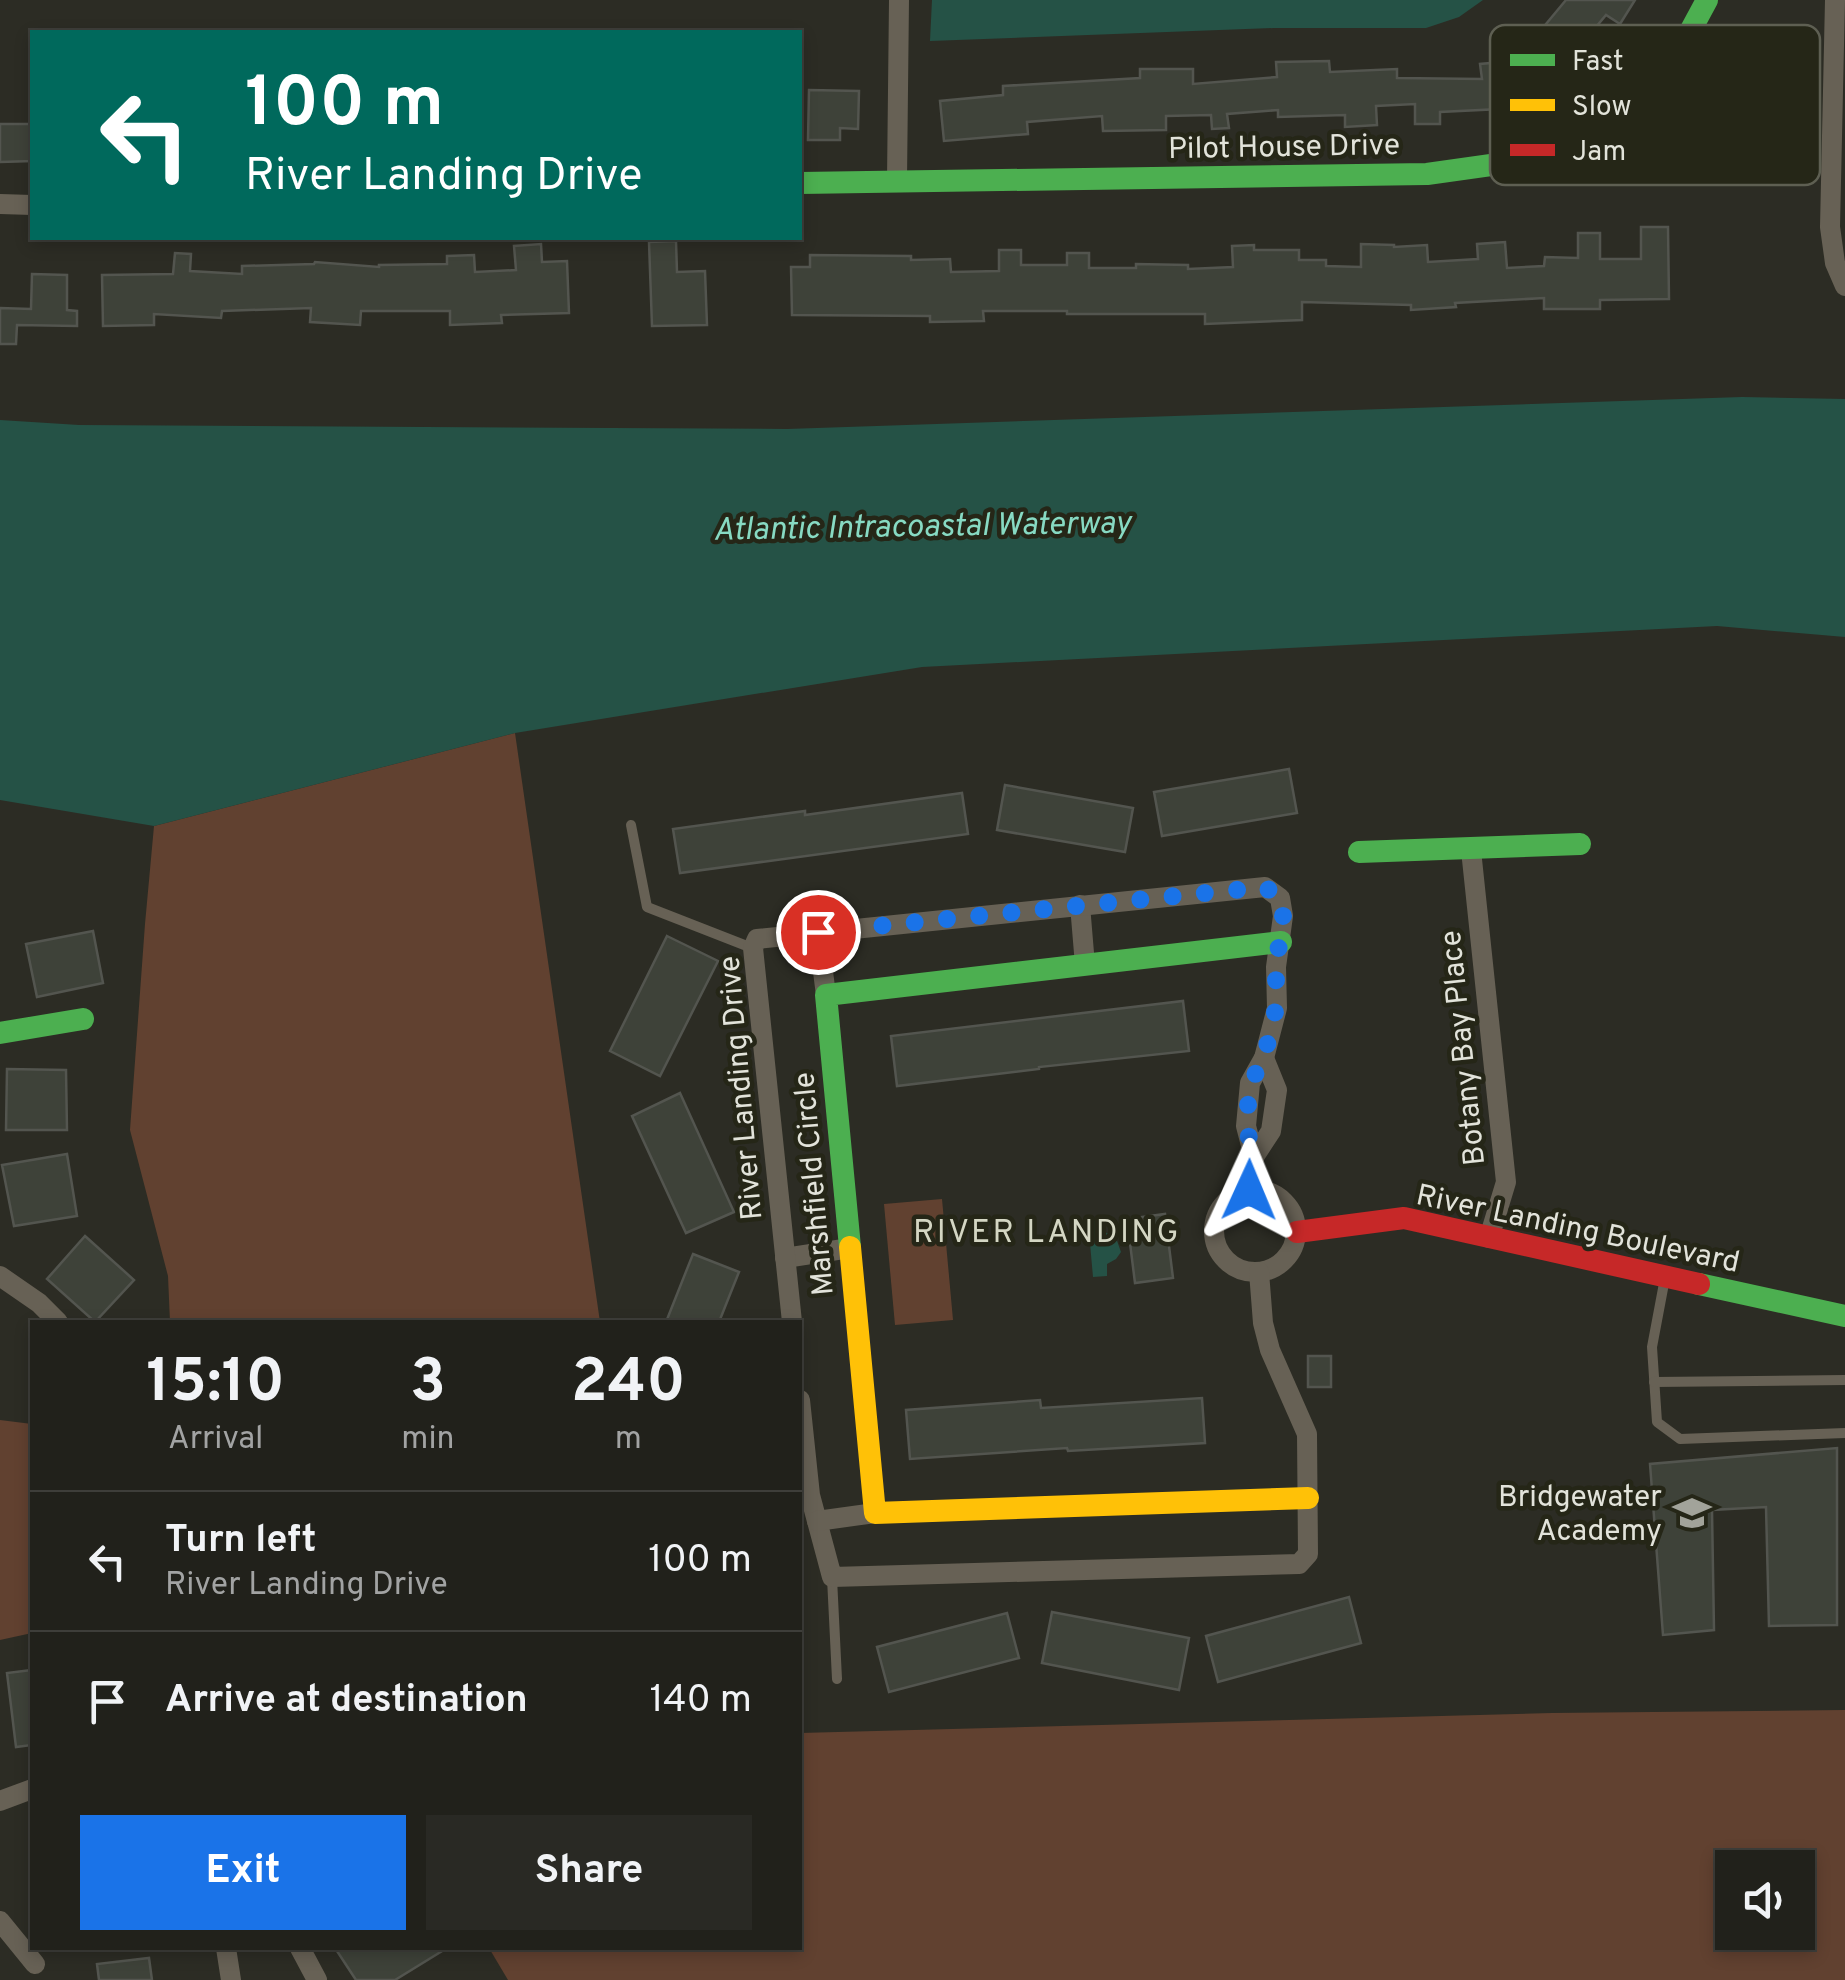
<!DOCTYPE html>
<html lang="en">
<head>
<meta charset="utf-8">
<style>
  :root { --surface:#21211b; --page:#292924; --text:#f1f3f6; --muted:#a2a3a3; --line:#3e3e3a; --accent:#1a73e8 }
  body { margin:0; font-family:Overpass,sans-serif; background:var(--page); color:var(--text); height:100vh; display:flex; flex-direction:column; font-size:38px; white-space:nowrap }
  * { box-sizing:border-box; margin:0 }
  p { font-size:32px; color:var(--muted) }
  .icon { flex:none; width:55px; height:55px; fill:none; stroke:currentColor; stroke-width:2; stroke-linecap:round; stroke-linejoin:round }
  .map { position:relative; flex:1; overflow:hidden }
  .details { position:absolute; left:30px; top:1320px; width:772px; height:630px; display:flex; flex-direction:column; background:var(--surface); border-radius:0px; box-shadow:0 5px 15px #0003,0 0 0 2px var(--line) }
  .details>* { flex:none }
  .banner { position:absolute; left:30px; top:30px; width:772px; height:210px; border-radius:0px; box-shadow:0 5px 15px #0003,0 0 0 2px var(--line); background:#00695c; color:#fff; overflow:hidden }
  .fabs { position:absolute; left:1715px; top:1850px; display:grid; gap:20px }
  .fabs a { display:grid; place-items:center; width:100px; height:100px; border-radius:0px; background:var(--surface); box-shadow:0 5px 15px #0003,0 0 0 2px var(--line); font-size:50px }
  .pin { position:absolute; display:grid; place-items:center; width:85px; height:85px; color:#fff; margin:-42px; border:5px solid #fff; border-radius:50%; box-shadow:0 2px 10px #0007 }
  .me { position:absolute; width:110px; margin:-55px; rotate:1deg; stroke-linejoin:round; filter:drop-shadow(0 0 8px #0008) }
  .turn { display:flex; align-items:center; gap:35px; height:210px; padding:0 50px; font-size:45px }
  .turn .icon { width:130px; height:130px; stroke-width:2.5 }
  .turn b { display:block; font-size:70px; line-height:85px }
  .eta { display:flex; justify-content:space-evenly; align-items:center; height:170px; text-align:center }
  .eta b { font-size:60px; font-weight:700; line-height:70px }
  .primary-button { display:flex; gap:20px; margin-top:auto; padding:20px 50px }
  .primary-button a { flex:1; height:115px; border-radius:0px; background:var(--accent); color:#fff; font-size:40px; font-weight:700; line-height:115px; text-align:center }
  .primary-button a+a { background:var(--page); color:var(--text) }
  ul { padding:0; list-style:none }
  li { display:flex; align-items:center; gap:30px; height:140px; padding:0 50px; border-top:2px solid var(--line) }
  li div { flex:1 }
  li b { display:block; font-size:38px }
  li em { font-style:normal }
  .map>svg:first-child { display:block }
</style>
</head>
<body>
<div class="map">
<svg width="1845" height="1980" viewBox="0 0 1845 1980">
  <rect width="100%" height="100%" fill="#2c2c24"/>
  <!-- green -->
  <g fill="#614130" fill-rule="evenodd">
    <polygon points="515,733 600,1322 170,1322 168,1276 130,1130 145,924 154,826"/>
    <polygon points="942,1199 953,1320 895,1325 884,1204"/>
    <polygon points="0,1420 32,1424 32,1633 0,1640"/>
    <path d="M1845 1710V1980H508L489 1948H800V1733L1552 1713ZM1732 1868H1798V1932H1732Z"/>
  </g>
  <!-- water -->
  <g fill="#255246">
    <polygon points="932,0 1483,0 1459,17 1426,28 1274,28 930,41"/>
    <polygon points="1742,397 1845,399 1845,637 1717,626 922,667 515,733 154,826 0,800 0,420 79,425 787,429"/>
    <polygon points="1103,1221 1105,1232 1116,1238 1121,1252 1116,1259 1107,1264 1107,1276 1093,1277 1088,1221"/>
  </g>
  <!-- building -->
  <g fill="#3e4239" stroke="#53554f" stroke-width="2.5">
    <polygon points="1566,0 1635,0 1620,24 1606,15 1562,68 1531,42"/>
    <polygon points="1526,60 1529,96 1499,98 1500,109 1440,112 1440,124 1415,124 1415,104 1376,106 1377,125 1345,127 1345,115 1278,117 1278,110 1227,114 1229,128 1212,129 1211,115 1166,116 1166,130 1103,131 1102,116 1027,122 1028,134 944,141 940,101 1003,95 1003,86 1140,78 1140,69 1193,69 1193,84 1277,77 1276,62 1329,61 1330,72 1397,69 1397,78 1482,79 1480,64"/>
    <polygon points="809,90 859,91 858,129 840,128 840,140 808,140"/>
    <polygon points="0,124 32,124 32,161 0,162"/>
    <polygon points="1641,227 1668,227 1669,299 1600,300 1600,309 1544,309 1544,298 1455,303 1456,307 1411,310 1411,305 1302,302 1302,320 1205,324 1205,314 1067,314 1067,311 983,311 984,321 930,322 930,316 792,315 791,267 810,267 810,255 911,256 911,260 950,259 951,272 999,271 999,250 1021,250 1021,265 1067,265 1067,253 1089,253 1089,268 1136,268 1136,264 1188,265 1188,269 1233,267 1232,246 1254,245 1254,250 1299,250 1299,260 1326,260 1326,266 1361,267 1361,244 1394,245 1394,247 1427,245 1428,262 1478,259 1477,244 1505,242 1507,268 1544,266 1545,257 1578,258 1578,233 1600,233 1600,259 1641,259"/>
    <polygon points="676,241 677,272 705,271 707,325 652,326 649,242"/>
    <polygon points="541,244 542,262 567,261 569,313 501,315 502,323 450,325 450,311 361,311 360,325 310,322 311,308 222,311 221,318 154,314 154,325 103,326 102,275 173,274 175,253 191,254 190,271 242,274 242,266 314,264 315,262 379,267 379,265 447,264 447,256 474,255 475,272 516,270 514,246"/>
    <polygon points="32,274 67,275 67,310 77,311 77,326 17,325 16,344 0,344 0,308 31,309"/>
    <polygon points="1289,769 1297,813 1162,836 1154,792"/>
    <polygon points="1005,785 1133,808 1125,852 997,830"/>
    <polygon points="962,793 968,834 680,873 673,829 805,811 805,815"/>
    <polygon points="93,931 103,983 37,997 26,944"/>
    <polygon points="667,936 718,961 660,1076 610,1051"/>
    <polygon points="1183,1001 1189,1051 1039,1067 1039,1069 897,1086 891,1036"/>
    <polygon points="7,1069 66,1070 67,1130 6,1130"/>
    <polygon points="680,1093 734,1212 686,1233 632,1116"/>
    <polygon points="67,1154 77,1216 14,1226 2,1165"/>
    <polygon points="1165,1214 1173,1278 1135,1283 1127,1219"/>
    <polygon points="85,1236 134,1280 95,1322 47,1279"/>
    <polygon points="693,1254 739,1272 719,1322 666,1322"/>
    <rect x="1308" y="1356" width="23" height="31"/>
    <polygon points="1202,1398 1205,1443 1068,1451 1067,1448 910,1459 906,1410 1040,1400 1041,1408"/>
    <polygon points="1837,1448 1837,1625 1769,1626 1766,1507 1712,1510 1714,1630 1663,1635 1650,1464"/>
    <polygon points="1349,1597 1361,1643 1218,1682 1206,1636"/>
    <polygon points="1052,1612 1189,1638 1179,1690 1042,1663"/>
    <polygon points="1007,1613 1019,1658 889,1692 877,1647"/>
    <polygon points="32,1670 32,1745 16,1747 7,1673"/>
    <polygon points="335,1948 447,1948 395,1980 356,1980"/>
    <polygon points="149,1958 152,1980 99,1980 97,1964"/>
  </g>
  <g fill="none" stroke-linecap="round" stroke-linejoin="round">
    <!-- lane -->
    <g stroke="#676155" stroke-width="10">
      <polyline points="631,825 647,907 752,948"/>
      <polyline points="1665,1278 1652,1347 1657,1422 1680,1439 1845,1433"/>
      <polyline points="1654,1382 1845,1380"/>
      <polyline points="832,1578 837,1679"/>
    </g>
    <!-- street -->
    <g stroke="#676155" stroke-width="20">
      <polyline points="1835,0 1830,227 1835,263 1845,286"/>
      <polyline points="897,180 899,0"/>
      <polyline points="0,204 32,205"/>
      <polyline points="1471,850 1506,1182 1489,1238"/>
      <polyline points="1080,905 1085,965"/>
      <polyline points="818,933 826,995"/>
      <polyline points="1254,1157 1271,1131 1277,1090 1264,1058"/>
      <circle cx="1255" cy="1231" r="41"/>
      <polyline points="785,1258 850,1248"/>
      <polyline points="0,1276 39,1303 58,1322"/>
      <polyline points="792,1322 753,948 757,939 1265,887 1280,898 1283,916 1276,967 1277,1008 1264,1058 1250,1083 1246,1126 1254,1157 1249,1190"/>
      <polyline points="800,1400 810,1495 832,1577 1299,1564 1308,1554 1307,1434 1270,1350 1263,1323 1259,1272"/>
      <polyline points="817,1521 875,1513"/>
      <polyline points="0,1801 32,1789"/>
      <polyline points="0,1921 35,1964"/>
      <polyline points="226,1948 231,1980"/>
      <polyline points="300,1948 317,1980"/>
    </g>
    <!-- fast -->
    <g stroke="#4caf50" stroke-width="22">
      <polyline points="800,183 1427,174 1498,164 1542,146 1651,68 1686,39 1707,0"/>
      <polyline points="1359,852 1580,844"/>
      <polyline points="0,1033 83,1019"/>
      <polyline points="850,1247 826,995 1281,942"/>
      <polyline points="1699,1284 1845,1316"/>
    </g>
    <!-- slow -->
    <polyline stroke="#ffc107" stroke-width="22" points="850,1247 875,1513 1308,1498"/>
    <!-- jam -->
    <polyline stroke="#c62828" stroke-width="22" points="1297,1232 1404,1218 1699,1284"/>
  </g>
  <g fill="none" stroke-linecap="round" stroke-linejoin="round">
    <!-- route -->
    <polyline stroke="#1a73e8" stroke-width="18" stroke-dasharray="0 32.4" points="818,932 1265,887 1280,898 1283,916 1276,967 1276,1008 1264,1058 1250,1084 1246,1126 1254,1157 1249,1190"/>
  </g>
  <!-- icons -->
  <defs>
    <g id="school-bare" transform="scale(3)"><path d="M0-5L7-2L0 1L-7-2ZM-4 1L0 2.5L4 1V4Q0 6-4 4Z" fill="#a2a39a" stroke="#252617" stroke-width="2.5" paint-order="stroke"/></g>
  </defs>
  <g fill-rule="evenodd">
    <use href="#school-bare" x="1692" y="1513"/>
  </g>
  <g text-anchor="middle" stroke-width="9" stroke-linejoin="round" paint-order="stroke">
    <!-- street labels -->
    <g font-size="30" fill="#e2e3da" stroke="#252617">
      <text transform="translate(1284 146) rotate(-1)" y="10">Pilot House Drive</text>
      <text transform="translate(1462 1048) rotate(-96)" y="10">Botany Bay Place</text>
      <text transform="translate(740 1088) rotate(-95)" y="10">River Landing Drive</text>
      <text transform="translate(813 1184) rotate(-95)" y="10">Marshfield Circle</text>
      <text transform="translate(1578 1228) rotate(12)" y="10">River Landing Boulevard</text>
    </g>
    <!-- poi labels -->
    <g font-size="30" fill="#e2e3da" stroke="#252617" text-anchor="end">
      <text x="1662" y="1506">Bridgewater<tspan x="1662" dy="34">Academy</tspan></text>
    </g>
    <!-- water labels -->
    <g font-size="32" font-style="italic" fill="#87dac3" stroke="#252617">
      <text transform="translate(922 525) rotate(-1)" y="11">Atlantic Intracoastal Waterway</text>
    </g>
    <!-- neighbourhood labels -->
    <g font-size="32" letter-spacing="2.5" fill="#d4d6c3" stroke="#252617">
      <text x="1047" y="1242">RIVER LANDING</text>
    </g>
  </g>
  <!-- legend -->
  <rect x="1490" y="25" width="330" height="160" rx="15" fill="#252617" stroke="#5e5f52" stroke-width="2.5"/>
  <rect x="1510" y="54" width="45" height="12" fill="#4caf50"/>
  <rect x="1510" y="99" width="45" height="12" fill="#ffc107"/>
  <rect x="1510" y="144" width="45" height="12" fill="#c62828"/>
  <g font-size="28" fill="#e2e3da">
    <text x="1572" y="70">Fast</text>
    <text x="1572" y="115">Slow</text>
    <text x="1572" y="160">Jam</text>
  </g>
</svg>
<div class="fabs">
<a><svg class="icon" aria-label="sound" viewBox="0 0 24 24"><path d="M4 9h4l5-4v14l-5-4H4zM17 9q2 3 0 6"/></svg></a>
</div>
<div class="pin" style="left:818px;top:932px;background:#d93025"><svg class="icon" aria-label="arrive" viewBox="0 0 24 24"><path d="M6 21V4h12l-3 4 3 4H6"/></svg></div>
<svg class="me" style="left:1249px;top:1190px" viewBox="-20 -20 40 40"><path d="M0-17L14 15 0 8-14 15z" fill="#1a73e8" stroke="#fff" stroke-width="4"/></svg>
<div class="banner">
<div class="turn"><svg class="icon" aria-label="left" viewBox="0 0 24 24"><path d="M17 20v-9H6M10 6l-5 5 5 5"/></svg><div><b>100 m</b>River Landing Drive</div></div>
</div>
<section class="details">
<div class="eta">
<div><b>15:10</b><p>Arrival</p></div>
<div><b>3</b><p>min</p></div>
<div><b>240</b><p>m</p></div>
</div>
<ul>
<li><svg class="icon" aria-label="left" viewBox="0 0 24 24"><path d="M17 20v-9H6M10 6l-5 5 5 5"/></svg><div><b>Turn left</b><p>River Landing Drive</p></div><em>100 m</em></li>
<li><svg class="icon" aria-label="arrive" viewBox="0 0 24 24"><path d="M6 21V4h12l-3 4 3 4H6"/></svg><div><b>Arrive at destination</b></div><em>140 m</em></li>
</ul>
<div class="primary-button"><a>Exit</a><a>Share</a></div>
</section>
</div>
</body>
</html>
